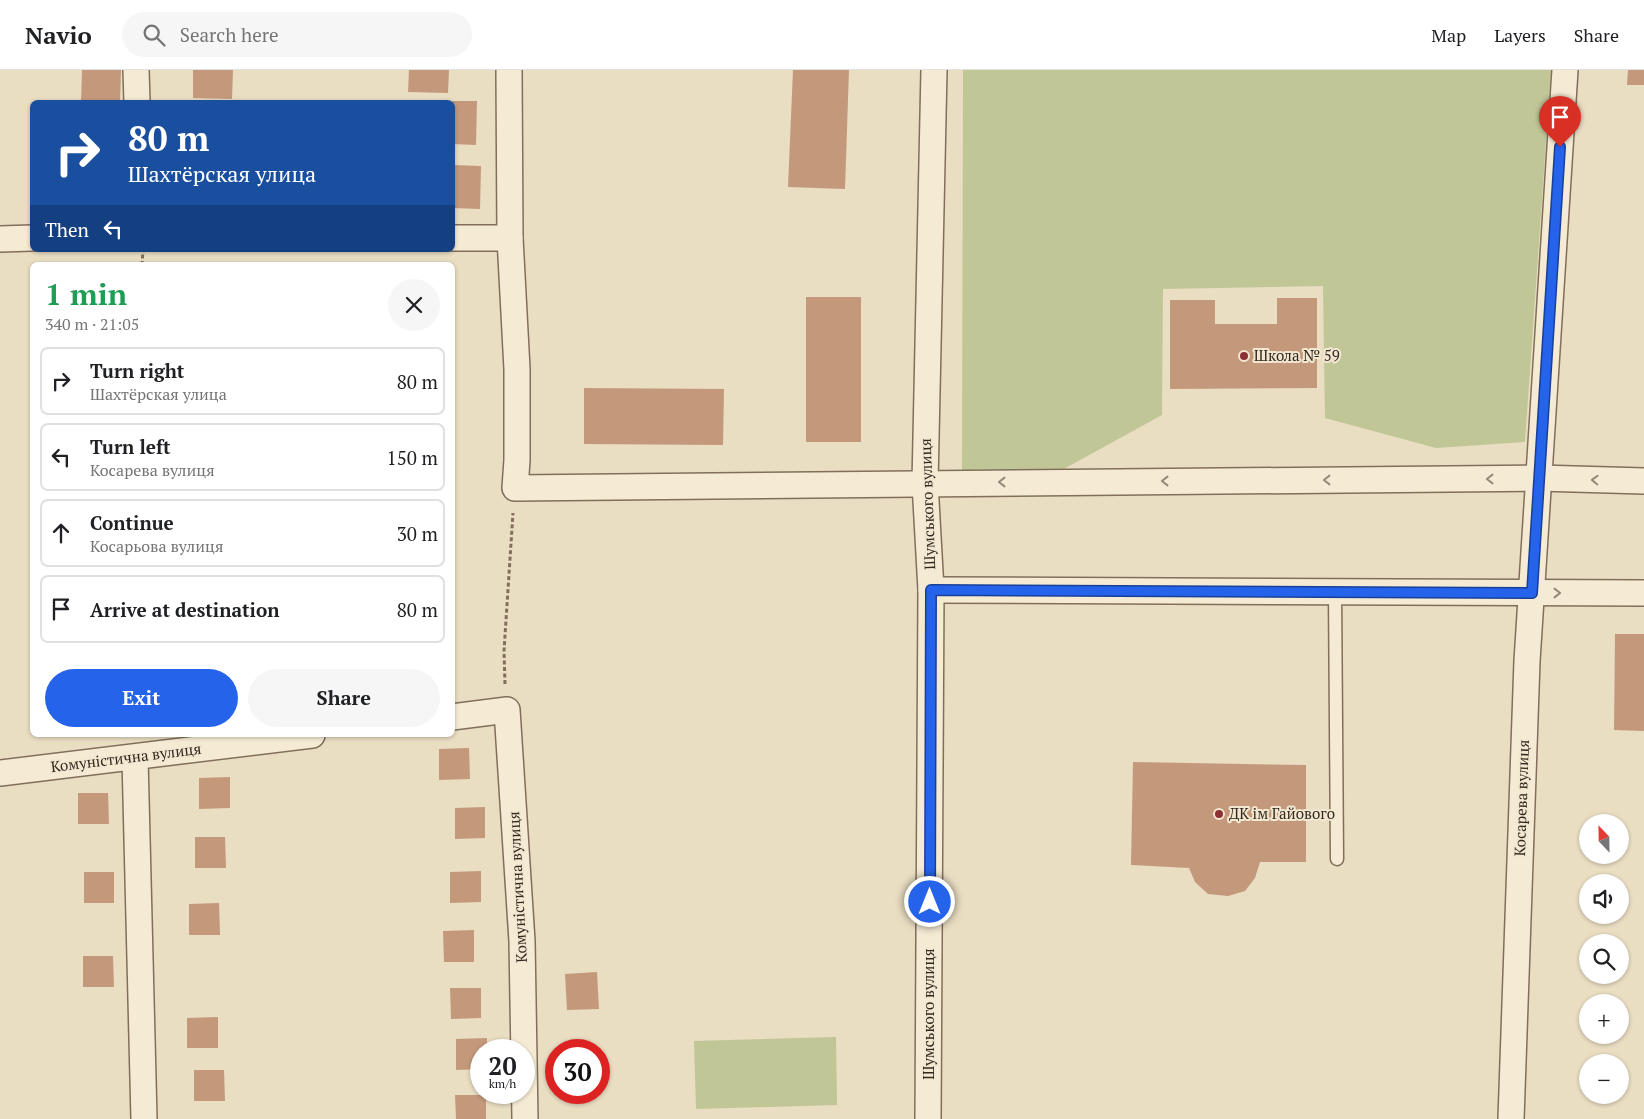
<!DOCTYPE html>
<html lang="en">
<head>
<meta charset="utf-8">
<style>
  :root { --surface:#fff; --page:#f6f6f6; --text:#202124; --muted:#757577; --line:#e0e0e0; --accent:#2563eb }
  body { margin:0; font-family:"PT Serif",serif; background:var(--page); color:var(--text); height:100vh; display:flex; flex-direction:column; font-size:19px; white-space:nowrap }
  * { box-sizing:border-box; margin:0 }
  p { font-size:16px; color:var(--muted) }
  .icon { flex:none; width:28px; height:28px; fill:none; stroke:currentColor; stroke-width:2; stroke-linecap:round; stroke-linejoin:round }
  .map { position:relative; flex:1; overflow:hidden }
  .drawer { position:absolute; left:30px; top:192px; width:425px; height:475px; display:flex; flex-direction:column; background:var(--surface); border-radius:8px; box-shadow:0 1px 4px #0004 }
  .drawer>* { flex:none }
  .guide { position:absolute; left:30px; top:30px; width:425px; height:152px; border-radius:8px; box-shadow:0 1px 4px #0004; background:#1a4fa0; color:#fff; overflow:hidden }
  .needle { width:32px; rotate:338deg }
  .tools { position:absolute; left:1579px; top:744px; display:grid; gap:10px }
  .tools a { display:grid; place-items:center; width:50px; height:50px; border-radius:50%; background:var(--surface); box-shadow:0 1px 4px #0004; font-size:25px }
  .speed { position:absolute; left:470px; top:969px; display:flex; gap:10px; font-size:25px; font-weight:700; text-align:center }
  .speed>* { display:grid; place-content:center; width:65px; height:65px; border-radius:50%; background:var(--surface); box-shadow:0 1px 4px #0004; line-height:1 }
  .speed small { font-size:12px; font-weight:400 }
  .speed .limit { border:8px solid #d22; background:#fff; color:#111 }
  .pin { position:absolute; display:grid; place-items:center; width:42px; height:42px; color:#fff; margin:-51px -21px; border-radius:50% 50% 50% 0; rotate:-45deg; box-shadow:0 0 5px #0007 }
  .pin .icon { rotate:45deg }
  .me { position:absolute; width:55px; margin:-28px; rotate:0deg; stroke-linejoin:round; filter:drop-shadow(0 0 4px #0008) }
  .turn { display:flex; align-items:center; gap:18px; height:105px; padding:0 15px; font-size:22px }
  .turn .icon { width:65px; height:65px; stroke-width:2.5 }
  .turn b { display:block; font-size:35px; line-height:42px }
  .then { display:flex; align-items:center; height:48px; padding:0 15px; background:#0003; gap:10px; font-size:19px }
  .round { display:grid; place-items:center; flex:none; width:52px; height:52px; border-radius:26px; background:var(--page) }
  .summary { display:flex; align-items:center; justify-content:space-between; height:85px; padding:0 15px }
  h1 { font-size:30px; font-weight:800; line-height:38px; color:#1e9e55 }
  .primary-button { display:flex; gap:10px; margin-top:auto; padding:10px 15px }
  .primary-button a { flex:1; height:58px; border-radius:30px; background:var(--accent); color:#fff; font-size:20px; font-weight:800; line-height:58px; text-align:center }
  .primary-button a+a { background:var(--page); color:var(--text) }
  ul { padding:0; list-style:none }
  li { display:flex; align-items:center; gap:15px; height:68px; margin:0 10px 8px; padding:0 5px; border:2px solid var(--line); border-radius:8px }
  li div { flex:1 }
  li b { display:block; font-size:19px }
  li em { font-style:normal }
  header { display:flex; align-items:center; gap:30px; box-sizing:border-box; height:70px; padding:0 25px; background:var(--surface); border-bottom:1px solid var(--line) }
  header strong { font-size:24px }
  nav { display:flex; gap:28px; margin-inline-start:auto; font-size:18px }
  .search { width:350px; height:45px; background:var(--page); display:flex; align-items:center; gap:12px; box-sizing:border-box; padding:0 18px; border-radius:28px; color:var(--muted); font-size:19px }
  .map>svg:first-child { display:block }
</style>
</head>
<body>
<header>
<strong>Navio</strong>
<div class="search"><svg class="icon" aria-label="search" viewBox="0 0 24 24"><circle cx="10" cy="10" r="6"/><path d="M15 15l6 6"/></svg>Search here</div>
<nav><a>Map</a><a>Layers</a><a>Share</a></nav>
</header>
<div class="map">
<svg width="1644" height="1049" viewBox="0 0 1644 1049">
  <rect width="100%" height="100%" fill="#e9ddc2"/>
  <!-- green -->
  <g fill="#c1c697">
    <polygon points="963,0 1551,0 1525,372 1436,378 1325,348 1323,216 1163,219 1162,345 1051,406 962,401"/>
    <polygon points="836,967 837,1035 696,1039 694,971"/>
  </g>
  <!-- building -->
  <g fill="#c4997b">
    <polygon points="82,0 121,0 120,32 81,32"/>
    <polygon points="193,0 233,0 232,29 193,28"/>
    <polygon points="409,0 449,0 448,23 408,22"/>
    <polygon points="793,0 849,0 845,119 788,117"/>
    <polygon points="1628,0 1644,0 1644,15 1627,15"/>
    <polygon points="452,31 477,31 476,75 452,74"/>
    <polygon points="452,95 481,96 480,139 452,138"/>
    <rect x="806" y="227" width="55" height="145"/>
    <polygon points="1277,228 1317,228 1317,318 1170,319 1170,230 1215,230 1215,254 1277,254"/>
    <polygon points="584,318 724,319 723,375 584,374"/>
    <polygon points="1615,564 1644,564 1644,661 1614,660"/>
    <polygon points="469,678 470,709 439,710 439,679"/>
    <polygon points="1133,692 1306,695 1306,792 1260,792 1255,808 1245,821 1228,826 1208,824 1195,812 1189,798 1131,795"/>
    <polygon points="230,707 230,738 199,739 199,708"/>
    <polygon points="78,723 108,723 109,754 78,754"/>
    <polygon points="485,737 485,768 455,769 455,738"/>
    <polygon points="195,767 225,767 226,798 195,798"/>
    <polygon points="481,801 481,832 450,833 450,802"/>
    <rect x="84" y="802" width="30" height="31"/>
    <polygon points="219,833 220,865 189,865 189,834"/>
    <polygon points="474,860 474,892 444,892 443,861"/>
    <polygon points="83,886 113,886 114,917 83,917"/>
    <polygon points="597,902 599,939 567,940 565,904"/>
    <polygon points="450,918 481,918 481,948 451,949"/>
    <polygon points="218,947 218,978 187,978 187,948"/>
    <polygon points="487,968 487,980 481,980 481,999 456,1000 456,969"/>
    <polygon points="194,1000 224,1000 225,1031 194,1031"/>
    <polygon points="455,1025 486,1025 486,1049 456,1049"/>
  </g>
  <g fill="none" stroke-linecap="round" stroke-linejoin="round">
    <!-- service casing -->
    <g stroke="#816f5b" stroke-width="15">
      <polyline id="service" points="1335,521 1337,789"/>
    </g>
    <!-- minor casing -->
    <g stroke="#816f5b" stroke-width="28">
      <g id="minor">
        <polyline points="136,0 137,32"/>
        <polyline points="509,0 510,168 517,299 517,390 515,418 1539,408 1644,411"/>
        <polyline points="452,168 510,168"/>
        <polyline points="0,169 32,168"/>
        <polyline points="931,520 1644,523"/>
        <polyline points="452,647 507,640 522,871 525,1049"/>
        <polyline points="135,688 144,1049"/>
        <polyline points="0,703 312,665"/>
        <polyline points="928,1049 931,520 925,413 934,0"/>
        <polyline points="1511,1049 1527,591 1565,0"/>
      </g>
    </g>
    <!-- path -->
    <g stroke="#816f5b" stroke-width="3" stroke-dasharray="4 2.5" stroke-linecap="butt">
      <polyline points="142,195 143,180"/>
      <polyline points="505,614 504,581 513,443"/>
    </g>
    <!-- service -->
    <use href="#service" stroke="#f5ebd4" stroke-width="12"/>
    <!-- minor -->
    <use href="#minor" stroke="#f5ebd4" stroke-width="25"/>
  </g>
  <!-- one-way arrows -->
  <defs><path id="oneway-chevron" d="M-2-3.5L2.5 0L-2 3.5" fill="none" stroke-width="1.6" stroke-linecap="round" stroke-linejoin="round" transform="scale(1.25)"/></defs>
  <g stroke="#948a79">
    <use href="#oneway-chevron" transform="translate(1490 409) rotate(180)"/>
    <use href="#oneway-chevron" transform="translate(1327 410) rotate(180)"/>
    <use href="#oneway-chevron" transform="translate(1595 410) rotate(-178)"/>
    <use href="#oneway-chevron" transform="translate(1165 411) rotate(180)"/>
    <use href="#oneway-chevron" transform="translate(1002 412) rotate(180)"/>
    <use href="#oneway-chevron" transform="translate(1557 523)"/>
  </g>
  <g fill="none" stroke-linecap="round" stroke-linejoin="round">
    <!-- route casing -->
    <g stroke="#184099" stroke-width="12">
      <polyline id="route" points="930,832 931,520 1532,523 1560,77"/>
    </g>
    <!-- route -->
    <use href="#route" stroke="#2563eb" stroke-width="9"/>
  </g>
  <!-- markers -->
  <g fill="#8b3133" stroke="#f2e8d1" stroke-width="2">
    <circle cx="1244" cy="286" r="5"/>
    <circle cx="1219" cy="744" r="5"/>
  </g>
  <g text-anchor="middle" stroke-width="4" stroke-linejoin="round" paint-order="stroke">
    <!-- poi labels -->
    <g font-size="15" fill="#33281e" stroke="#f2e8d1" text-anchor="start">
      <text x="1254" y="291">Школа № 59</text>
      <text x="1229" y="749">ДК ім Гайового</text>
    </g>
    <!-- street labels -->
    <g font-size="15" fill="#33281e" stroke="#f2e8d1">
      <text transform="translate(928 434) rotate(-92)" y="5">Шумського вулиця</text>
      <text transform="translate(126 688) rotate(-7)" y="5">Комуністична вулиця</text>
      <text transform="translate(1522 728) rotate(-88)" y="5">Косарева вулиця</text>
      <text transform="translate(518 817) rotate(-93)" y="5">Комуністична вулиця</text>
      <text transform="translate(929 944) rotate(-90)" y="5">Шумського вулиця</text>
    </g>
  </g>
</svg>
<div class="tools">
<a><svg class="needle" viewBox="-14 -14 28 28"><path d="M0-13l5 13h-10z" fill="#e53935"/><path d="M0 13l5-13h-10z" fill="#757577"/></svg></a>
<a><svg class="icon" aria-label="sound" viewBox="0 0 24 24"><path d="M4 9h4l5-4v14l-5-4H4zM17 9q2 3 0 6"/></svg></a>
<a><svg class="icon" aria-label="search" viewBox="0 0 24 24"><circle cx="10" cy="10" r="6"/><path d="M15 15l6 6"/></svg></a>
<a>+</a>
<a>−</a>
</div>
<div class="speed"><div>20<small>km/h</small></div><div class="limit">30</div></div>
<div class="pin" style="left:1560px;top:77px;background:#d93025"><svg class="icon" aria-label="arrive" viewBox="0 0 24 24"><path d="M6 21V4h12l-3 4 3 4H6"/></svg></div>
<svg class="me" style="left:930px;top:832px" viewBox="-20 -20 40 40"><circle r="17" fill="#2563eb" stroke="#fff" stroke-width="3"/><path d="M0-11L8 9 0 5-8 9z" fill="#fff"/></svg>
<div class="guide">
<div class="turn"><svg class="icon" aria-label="right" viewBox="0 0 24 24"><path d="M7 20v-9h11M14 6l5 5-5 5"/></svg><div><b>80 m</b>Шахтёрская улица</div></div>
<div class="then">Then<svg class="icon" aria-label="left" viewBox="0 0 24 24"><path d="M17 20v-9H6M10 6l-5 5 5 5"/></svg></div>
</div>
<section class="drawer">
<div class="summary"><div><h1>1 min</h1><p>340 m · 21:05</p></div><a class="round"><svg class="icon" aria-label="close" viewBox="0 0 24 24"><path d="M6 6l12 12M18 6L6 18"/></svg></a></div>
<ul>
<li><svg class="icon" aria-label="right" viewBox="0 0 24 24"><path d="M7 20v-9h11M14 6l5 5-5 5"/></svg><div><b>Turn right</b><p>Шахтёрская улица</p></div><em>80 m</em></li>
<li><svg class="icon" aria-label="left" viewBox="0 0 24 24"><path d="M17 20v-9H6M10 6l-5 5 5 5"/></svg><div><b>Turn left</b><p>Косарева вулиця</p></div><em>150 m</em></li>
<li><svg class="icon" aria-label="ahead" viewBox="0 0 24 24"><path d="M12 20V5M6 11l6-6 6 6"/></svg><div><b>Continue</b><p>Косарьова вулиця</p></div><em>30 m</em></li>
<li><svg class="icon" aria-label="arrive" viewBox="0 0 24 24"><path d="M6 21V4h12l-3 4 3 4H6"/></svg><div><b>Arrive at destination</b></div><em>80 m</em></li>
</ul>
<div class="primary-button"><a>Exit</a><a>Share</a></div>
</section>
</div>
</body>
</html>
